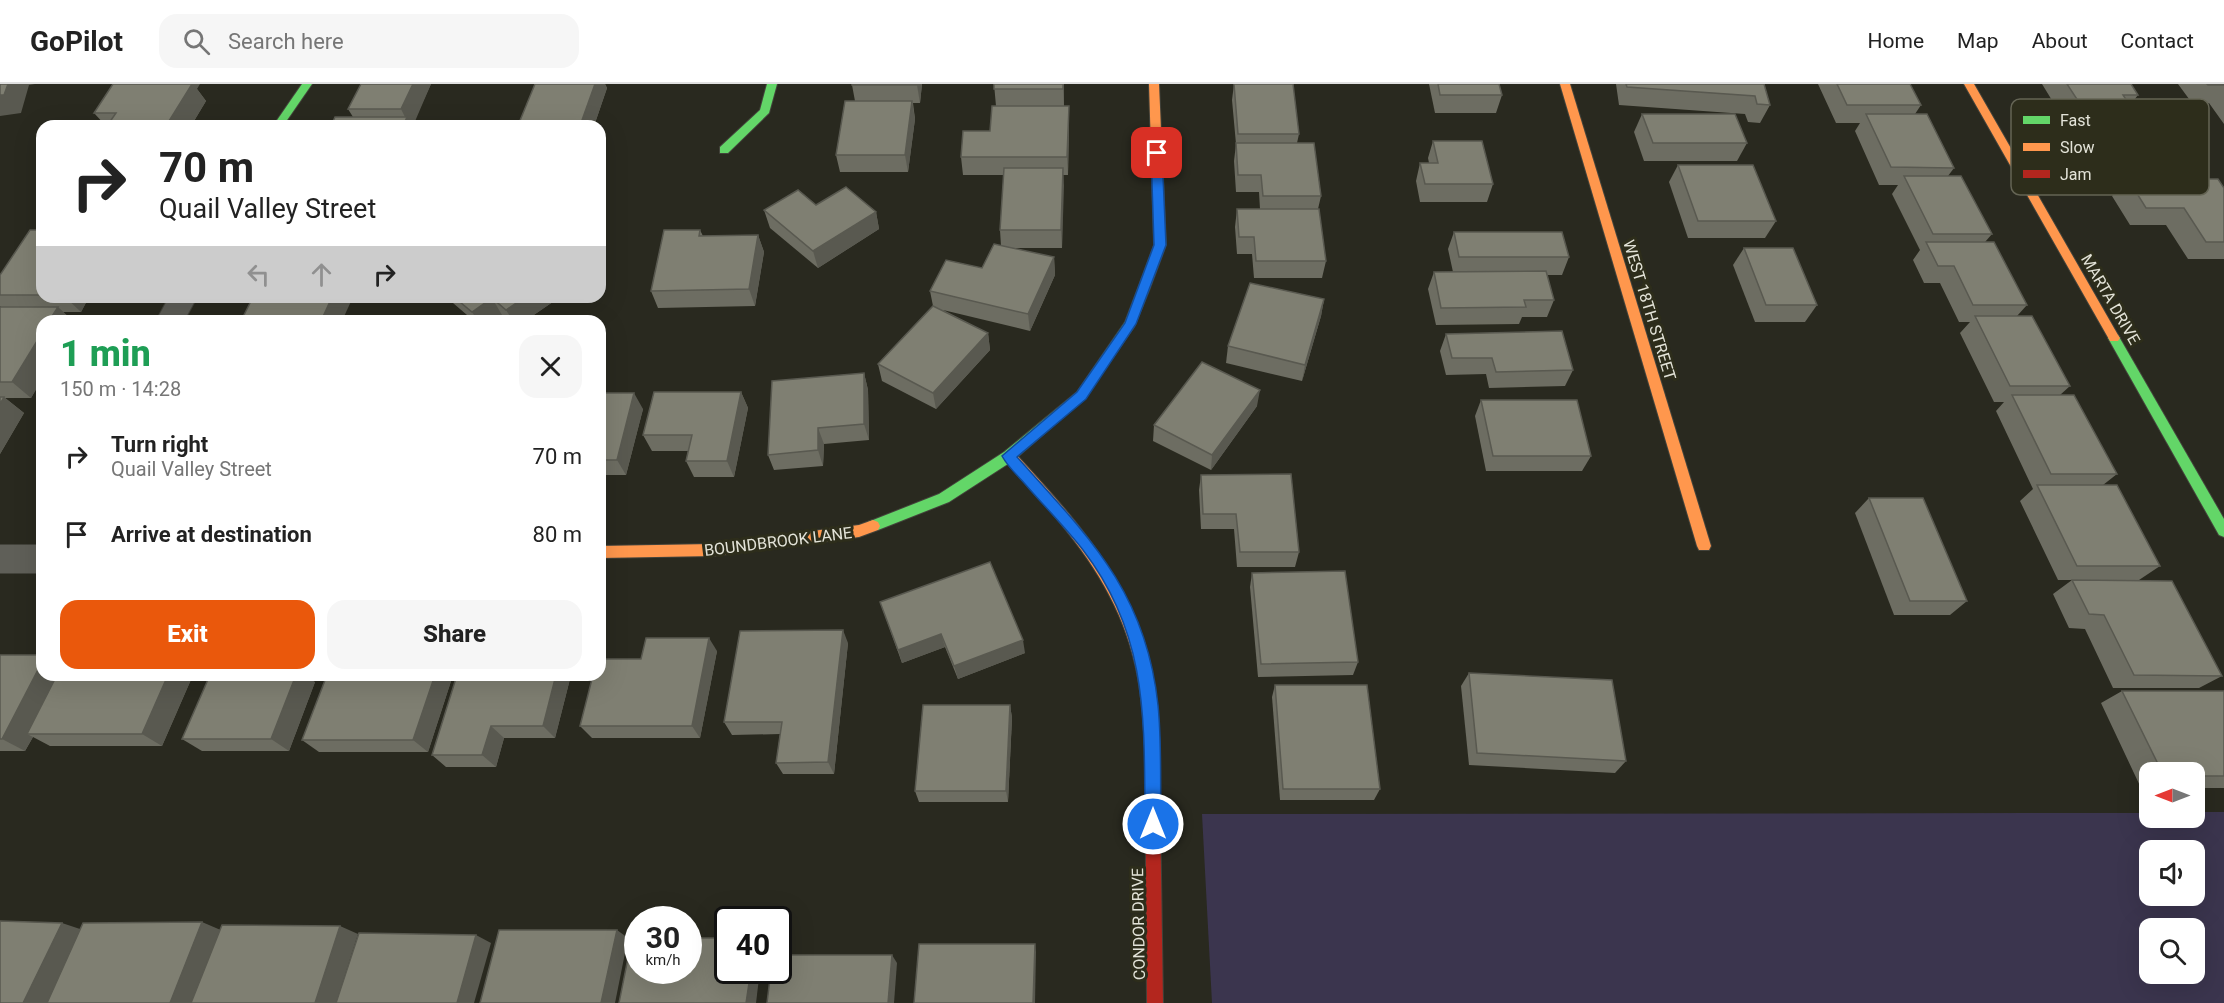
<!DOCTYPE html>
<html lang="en">
<head>
<meta charset="utf-8">
<style>
  :root { --surface:#fff; --page:#f6f6f6; --text:#222; --muted:#767676; --line:#e0e0e0; --accent:#ea580c }
  body { margin:0; font-family:Roboto,sans-serif; background:var(--page); color:var(--text); height:100vh; display:flex; flex-direction:column; font-size:22px; white-space:nowrap }
  * { box-sizing:border-box; margin:0 }
  p { font-size:20px; color:var(--muted) }
  .icon { flex:none; width:33px; height:33px; fill:none; stroke:currentColor; stroke-width:2; stroke-linecap:round; stroke-linejoin:round }
  .map { position:relative; flex:1; overflow:hidden }
  .sheet { position:absolute; left:36px; top:231px; width:570px; height:366px; display:flex; flex-direction:column; background:var(--surface); border-radius:18px; box-shadow:0 6px 24px #0002 }
  .sheet>* { flex:none }
  .guide { position:absolute; left:36px; top:36px; width:570px; height:183px; border-radius:18px; box-shadow:0 6px 24px #0002; background:#fff; color:var(--text); overflow:hidden }
  .needle { width:39px; rotate:270deg }
  .tools { position:absolute; left:2139px; top:678px; display:grid; gap:12px }
  .tools a { display:grid; place-items:center; width:66px; height:66px; border-radius:12px; background:var(--surface); box-shadow:0 6px 24px #0002; font-size:30px }
  .speed { position:absolute; left:624px; top:822px; display:flex; gap:12px; font-size:30px; font-weight:700; text-align:center }
  .speed>* { display:grid; place-content:center; width:78px; height:78px; border-radius:50%; background:var(--surface); box-shadow:0 6px 24px #0002; line-height:1 }
  .speed small { font-size:15px; font-weight:400 }
  .speed .limit { border:3px solid #111; border-radius:9px; background:#fff; color:#111 }
  .pin { position:absolute; display:grid; place-items:center; width:51px; height:51px; color:#fff; margin:-26px; border-radius:12px; box-shadow:0 3px 9px #0006 }
  .me { position:absolute; width:66px; margin:-33px; rotate:0deg; stroke-linejoin:round; filter:drop-shadow(0 0 4px #0008) }
  .turn { display:flex; align-items:center; gap:21px; height:126px; padding:0 24px; font-size:27px }
  .turn .icon { width:78px; height:78px; stroke-width:2.5 }
  .turn b { display:block; font-size:42px; line-height:51px }
  .lanes { display:flex; align-items:center; height:57px; padding:0 24px; background:#0003; justify-content:center; gap:30px; direction:ltr }
  .lanes .off { opacity:.35 }
  .round { display:grid; place-items:center; flex:none; width:63px; height:63px; border-radius:18px; background:var(--page) }
  .head { display:flex; align-items:center; justify-content:space-between; height:102px; padding:0 24px }
  h1 { font-size:36px; font-weight:800; line-height:45px; color:#1e9e55 }
  .action { display:flex; gap:12px; margin-top:auto; padding:12px 24px }
  .action a { flex:1; height:69px; border-radius:18px; background:var(--accent); color:#fff; font-size:24px; font-weight:800; line-height:69px; text-align:center }
  .action a+a { background:var(--page); color:var(--text) }
  ul { padding:0; list-style:none }
  li { display:flex; align-items:center; gap:18px; height:78px; padding:0 24px }
  li div { flex:1 }
  li b { display:block; font-size:22px }
  li em { font-style:normal }
  header { display:flex; align-items:center; gap:36px; box-sizing:border-box; height:84px; padding:0 30px; background:var(--surface); border-bottom:2px solid var(--line) }
  header strong { font-size:28px }
  nav { display:flex; gap:33px; margin-inline-start:auto; font-size:21px }
  .search { width:420px; height:54px; background:var(--page); display:flex; align-items:center; gap:15px; box-sizing:border-box; padding:0 21px; border-radius:18px; color:var(--muted); font-size:22px }
  .map>svg:first-child { display:block }
</style>
</head>
<body>
<header>
<strong>GoPilot</strong>
<div class="search"><svg class="icon" aria-label="search" viewBox="0 0 24 24"><circle cx="10" cy="10" r="6"/><path d="M15 15l6 6"/></svg>Search here</div>
<nav><a>Home</a><a>Map</a><a>About</a><a>Contact</a></nav>
</header>
<div class="map">
<svg width="2224" height="919" viewBox="0 0 2224 919">
  <rect width="100%" height="100%" fill="#29291f"/>
  <!-- green -->
  <path fill="#3b354e" fill-rule="evenodd" d="M2195 728H2224V919H1212L1202 730 2149 729 2150 734H2194ZM2150 766H2194V812H2150ZM2150 844H2194V890H2150Z"/>
  <g fill="none" stroke-linecap="round" stroke-linejoin="round">
    <!-- street casing -->
    <g stroke="#43433b" stroke-width="2">
      <g id="street">
        <polygon points="169,213 197,213 184,237 156,237"/>
        <rect x="0" y="461" width="42" height="28"/>
      </g>
    </g>
    <!-- fast casing -->
    <g stroke="#43433b" stroke-width="2">
      <g id="fast">
        <polygon points="302,0 312,0 283,42 273,42"/>
        <polygon points="767,0 777,0 769,29 728,69 720,69 720,63 760,26"/>
        <polygon points="1144,200 1150,204 1134,243 1085,314 1014,376 949,418 878,446 868,446 866,442 868,438 939,410 1004,368 1077,308 1125,238 1138,204"/>
        <polygon points="2114,249 2118,251 2224,435 2224,453 2219,451 2108,254"/>
      </g>
    </g>
    <!-- slow casing -->
    <g stroke="#43433b" stroke-width="2">
      <g id="slow">
        <polygon points="1149,0 1159,0 1166,161 1150,204 1144,208 1138,204 1154,161"/>
        <polygon points="1560,0 1570,0 1711,462 1709,466 1699,466 1697,462"/>
        <polygon points="1964,0 1974,0 2118,251 2120,254 2118,257 2110,257"/>
        <path d="M1009 367 1014 368C1070 429 1126 490 1148 572 1156 601 1157 632 1159 662L1157 667 1152 669 1147 667 1145 662C1143 632 1141 601 1133 572 1113 493 1058 434 1004 376L1003 372Z"/>
        <polygon points="873,436 878,438 880,442 878,446 859,453 713,472 600,474 600,462 713,460 859,441"/>
      </g>
    </g>
    <!-- jam casing -->
    <g stroke="#43433b" stroke-width="2">
      <polygon id="jam" points="1152,655 1157,657 1159,662 1163,919 1147,919 1145,662 1147,657"/>
    </g>
    <!-- street -->
    <use href="#street" fill="#5f5f58" fill-rule="evenodd"/>
    <!-- fast -->
    <use href="#fast" fill="#63d668" fill-rule="evenodd"/>
    <!-- slow -->
    <use href="#slow" fill="#ff974d" fill-rule="evenodd"/>
    <!-- jam -->
    <use href="#jam" fill="#b3261e" fill-rule="evenodd"/>
  </g>
  <!-- wall -->
  <g fill="#6d6d62">
    <polygon points="431,0 412,41 353,33 348,25"/>
    <polygon points="535,0 605,0 607,4 594,42 521,42 519,39"/>
    <polygon points="922,0 920,19 913,19 915,35 908,88 840,88 836,71 855,17 852,1"/>
    <polygon points="994,0 1064,0 1064,22 1069,40 1068,91 1063,91 1062,164 1011,164 1054,173 1055,191 1030,247 943,226 988,249 990,266 936,325 882,297 878,280 933,222 930,207 982,184 1001,162 1000,146 1004,91 963,91 961,73 990,47 996,22"/>
    <polygon points="1234,0 1299,50 1297,59 1321,112 1318,125 1326,177 1322,194 1254,194 1252,170 1237,170 1235,143 1237,125 1260,125 1259,108 1236,108 1234,77 1236,60 1232,16"/>
    <polygon points="1429,0 1499,0 1502,11 1496,29 1435,29"/>
    <polygon points="1616,0 1764,0 1770,21 1760,39 1748,38 1745,30 1619,21"/>
    <polygon points="1818,0 1910,0 1921,21 1915,30 1954,84 1948,92 1992,150 1985,158 2027,221 2017,232 2070,302 2060,311 2117,390 2103,401 2160,482 2139,496 2222,592 2199,604 2113,604 2085,545 2069,544 2053,510 2072,496 2058,496 2020,417 2033,405 1996,327 2004,318 1994,318 1960,249 1970,238 1959,238 1940,199 1924,199 1913,176 1920,166 1892,110 1898,101 1879,101 1855,47 1860,39 1836,39"/>
    <polygon points="2042,0 2131,0 2138,11 2130,21 2133,26 2126,34 2196,87 2188,95 2224,104 2224,175 2188,175 2166,141 2130,141 2112,112 2119,104 2109,104 2094,80 2100,72 2088,52 2095,44 2069,44"/>
    <polygon points="2178,0 2224,0 2224,40 2209,19 2192,19"/>
    <polygon points="197,5 206,17 191,42 106,42 94,29"/>
    <polygon points="1642,30 1747,59 1737,77 1644,77 1634,48"/>
    <polygon points="1433,57 1493,100 1487,118 1420,118 1416,97 1420,79 1429,79 1428,74"/>
    <polygon points="1678,81 1776,137 1765,154 1688,154 1669,98"/>
    <polygon points="816,121 876,128 879,145 818,184 770,144 764,126"/>
    <polygon points="42,146 42,213 89,213 81,228 63,228 73,237 31,314 5,314 24,329 0,370 0,223 1,223 0,222 0,191"/>
    <polygon points="700,146 703,152 758,151 764,168 755,222 658,224 651,207"/>
    <polygon points="1454,148 1569,173 1562,191 1547,191 1554,216 1547,233 1522,233 1519,240 1436,241 1428,205 1434,188 1453,188 1448,165"/>
    <polygon points="1744,164 1817,221 1805,238 1755,238 1733,181"/>
    <polygon points="446,213 560,213 525,237 509,237 502,231 494,237 474,237"/>
    <polygon points="1324,215 1321,232 1302,297 1226,279 1228,262"/>
    <polygon points="1446,250 1573,286 1565,302 1489,304 1486,290 1446,291 1440,267"/>
    <polygon points="864,289 868,306 869,356 824,360 823,382 774,386 768,371"/>
    <polygon points="741,308 748,324 734,393 694,393 686,377 688,367 652,367 643,351"/>
    <polygon points="600,309 643,325 626,391 600,391"/>
    <polygon points="1481,316 1591,372 1582,387 1486,387 1475,332"/>
    <polygon points="1257,322 1211,386 1153,357 1154,341"/>
    <polygon points="1201,391 1299,468 1295,483 1237,483 1234,445 1201,445 1199,406"/>
    <polygon points="1869,414 1967,517 1950,531 1894,531 1855,429"/>
    <polygon points="1252,489 1358,578 1353,591 1258,593 1250,503"/>
    <polygon points="880,518 1025,569 958,595 945,563 902,579"/>
    <polygon points="848,559 834,690 783,690 776,679 780,650 732,651 724,638"/>
    <polygon points="717,567 700,654 592,654 580,642"/>
    <polygon points="0,571 42,591 193,591 162,662 50,662 33,653 25,667 0,667"/>
    <polygon points="1469,589 1626,677 1615,689 1469,681 1461,602"/>
    <polygon points="327,591 453,591 428,668 319,668 302,656"/>
    <polygon points="571,591 555,654 504,654 496,683 446,683 432,671"/>
    <polygon points="315,598 289,667 202,667 182,655"/>
    <polygon points="1275,601 1380,705 1374,716 1280,716 1272,613"/>
    <polygon points="2122,607 2224,607 2224,704 2194,704 2194,688 2150,688 2150,704 2141,704 2101,619"/>
    <polygon points="1010,621 1012,634 1008,718 919,718 915,707"/>
  </g>
  <!-- shaded-wall -->
  <g fill="#595950">
    <polygon points="8,0 35,0 29,1 21,29 0,32 0,11"/>
    <polygon points="192,0 200,0 197,5 206,17 191,42 166,42"/>
    <polygon points="413,0 431,0 413,42 403,42 406,35 401,25"/>
    <polygon points="595,0 605,0 607,4 594,42 582,42 581,39"/>
    <polygon points="917,0 922,0 920,19 917,1"/>
    <polygon points="1063,0 1064,0 1063,23"/>
    <polygon points="912,17 915,35 908,88 905,71"/>
    <polygon points="1069,22 1069,40 1068,91 1067,73"/>
    <polygon points="1063,84 1064,102 1062,164 1061,146"/>
    <polygon points="876,128 879,145 818,184 813,167"/>
    <polygon points="758,151 764,168 755,222 749,205"/>
    <polygon points="1054,173 1055,191 1030,247 1028,230"/>
    <polygon points="65,213 89,213 81,228"/>
    <polygon points="332,213 353,213 342,237 321,237"/>
    <polygon points="525,213 560,213 525,237 513,237 506,226"/>
    <polygon points="492,214 502,231 494,237 478,237 472,228"/>
    <polygon points="1324,215 1321,232 1302,297 1305,281"/>
    <polygon points="58,223 73,237 49,237"/>
    <polygon points="42,249 42,296 31,314 12,298"/>
    <polygon points="988,249 990,266 936,325 933,309"/>
    <polygon points="864,289 868,306 869,356 864,340"/>
    <polygon points="1260,306 1257,322 1211,386 1212,371"/>
    <polygon points="741,308 748,324 734,393 727,377"/>
    <polygon points="634,309 643,325 626,391 617,376"/>
    <polygon points="4,313 24,329 0,370 0,320"/>
    <polygon points="818,344 824,360 823,382 818,366"/>
    <polygon points="843,546 848,559 834,690 828,678"/>
    <polygon points="941,550 945,563 902,579 898,566"/>
    <polygon points="709,554 717,567 700,654 692,642"/>
    <polygon points="1023,556 1025,569 958,595 954,582"/>
    <polygon points="42,578 42,591 64,591 27,650 33,653 25,667 2,655"/>
    <polygon points="168,591 193,591 162,662 142,650"/>
    <polygon points="296,591 306,591 315,598 289,667 271,655"/>
    <polygon points="435,591 453,591 428,668 413,656"/>
    <polygon points="556,591 571,591 555,654 543,642"/>
    <polygon points="1010,621 1012,634 1008,718 1006,707"/>
    <polygon points="491,642 504,654 496,683 482,671"/>
    <polygon points="202,838 223,847 195,919 170,919"/>
    <polygon points="62,839 86,847 52,919 23,919"/>
    <polygon points="340,842 358,850 336,919 315,919"/>
    <polygon points="617,846 628,854 615,919 601,919"/>
    <polygon points="476,851 491,859 474,919 457,919"/>
    <polygon points="1035,860 1036,868 1035,919 1033,919"/>
    <polygon points="892,871 897,879 894,919 888,919"/>
    <polygon points="751,886 760,886 756,919 746,919"/>
  </g>
  <!-- building -->
  <g fill="#7f7f72" stroke="#595950" stroke-width="1.5">
    <polygon points="0,0 8,0 4,11 0,11"/>
    <polygon points="113,0 192,0 166,42 107,42 116,29 94,29"/>
    <polygon points="361,0 413,0 401,25 348,25"/>
    <polygon points="535,0 595,0 581,39 519,39"/>
    <rect x="852" y="0" width="65" height="1"/>
    <rect x="994" y="0" width="69" height="5"/>
    <polygon points="1234,0 1293,0 1299,50 1238,50"/>
    <polygon points="1438,0 1499,0 1502,11 1440,11"/>
    <polygon points="1626,0 1764,0 1770,21 1757,20 1755,12 1627,3"/>
    <polygon points="1837,0 1910,0 1921,21 1847,21"/>
    <polygon points="2067,0 2131,0 2138,11 2123,11 2133,26 2084,26"/>
    <polygon points="2207,0 2224,0 2224,1 2208,1"/>
    <polygon points="845,17 912,17 905,71 836,71"/>
    <polygon points="992,22 1069,22 1067,73 961,73 963,47 990,47"/>
    <polygon points="1642,30 1735,30 1747,59 1653,59"/>
    <polygon points="1866,30 1927,30 1954,84 1891,83"/>
    <polygon points="335,33 407,33 403,42 331,42"/>
    <polygon points="1433,57 1482,57 1493,100 1425,100 1420,79 1438,79"/>
    <polygon points="1236,59 1314,59 1321,112 1263,112 1261,91 1238,91"/>
    <polygon points="1678,81 1753,81 1776,137 1698,137"/>
    <polygon points="1004,84 1063,84 1061,146 1000,146"/>
    <polygon points="1904,92 1961,92 1992,150 1933,150"/>
    <polygon points="2128,95 2218,95 2224,104 2224,158 2206,158 2184,124 2146,124"/>
    <polygon points="846,103 876,128 813,167 764,126 798,106 816,121"/>
    <polygon points="1237,125 1319,125 1326,177 1256,177 1254,153 1239,153"/>
    <polygon points="30,146 42,146 42,211 0,211 0,191"/>
    <polygon points="664,146 700,146 699,152 758,151 749,205 651,207"/>
    <polygon points="1454,148 1562,148 1569,173 1459,173"/>
    <polygon points="1926,158 1994,158 2027,221 1973,221 1954,182 1938,182"/>
    <polygon points="994,160 1054,173 1028,230 930,207 946,176 982,184"/>
    <polygon points="1744,164 1793,164 1817,221 1766,221"/>
    <polygon points="1546,187 1554,216 1524,216 1526,223 1441,224 1434,188"/>
    <polygon points="1250,199 1324,215 1305,281 1228,262"/>
    <polygon points="253,213 332,213 321,237 241,237"/>
    <polygon points="454,213 525,213 506,226 492,214 472,228"/>
    <polygon points="933,222 988,249 933,309 878,280"/>
    <polygon points="0,223 58,223 49,237 42,237 42,249 12,298 0,298"/>
    <polygon points="1975,232 2032,232 2070,302 2010,302"/>
    <polygon points="1562,247 1573,286 1496,288 1492,274 1452,274 1446,250"/>
    <polygon points="1202,278 1260,306 1212,371 1154,341"/>
    <polygon points="864,289 864,340 818,344 818,366 768,371 772,297"/>
    <polygon points="654,308 741,308 727,377 686,377 692,351 643,351"/>
    <polygon points="600,309 634,309 617,376 600,376"/>
    <polygon points="2012,311 2074,311 2117,390 2051,390"/>
    <polygon points="0,313 4,313 0,320"/>
    <polygon points="1481,316 1577,316 1591,372 1493,372"/>
    <polygon points="1291,390 1299,468 1240,468 1236,430 1203,430 1201,391"/>
    <polygon points="2037,401 2117,401 2160,482 2077,482"/>
    <polygon points="1869,414 1923,414 1967,517 1910,517"/>
    <polygon points="990,478 1023,556 954,582 941,550 898,566 880,518"/>
    <polygon points="1345,487 1358,578 1261,580 1252,489"/>
    <polygon points="2072,496 2172,497 2222,592 2134,591 2104,531 2089,530"/>
    <polygon points="843,546 828,678 776,679 782,638 724,638 740,547"/>
    <polygon points="646,554 709,554 692,642 580,642 593,591 600,591 600,575 641,575"/>
    <polygon points="0,571 42,571 42,578 2,655 0,655"/>
    <polygon points="1469,589 1612,596 1626,677 1477,669"/>
    <polygon points="57,591 168,591 142,650 27,650"/>
    <polygon points="210,591 296,591 271,655 182,655"/>
    <polygon points="327,591 435,591 413,656 302,656"/>
    <polygon points="457,591 556,591 543,642 491,642 482,671 432,671"/>
    <polygon points="1275,601 1367,601 1380,705 1283,705"/>
    <polygon points="2122,607 2224,607 2224,692 2194,692 2194,688 2162,688"/>
    <polygon points="923,621 1010,621 1006,707 915,707"/>
    <polygon points="0,837 62,839 23,919 0,919"/>
    <polygon points="202,838 170,919 47,919 83,839"/>
    <polygon points="222,841 340,842 315,919 191,919"/>
    <polygon points="499,846 617,846 601,919 480,919"/>
    <polygon points="359,849 476,851 457,919 336,919"/>
    <polygon points="632,854 638,854 638,886 688,886 688,854 728,854 728,886 751,886 746,919 619,919"/>
    <polygon points="919,860 1035,860 1033,919 914,919"/>
    <polygon points="778,871 892,871 888,919 767,919 771,886 778,886"/>
  </g>
  <!-- route -->
  <path fill="#1a73e8" stroke="#114b97" stroke-width="1.5" d="M1157 65 1162 69 1166 161 1136 240 1086 315 1017 373C1089 453 1146 508 1158 621 1162 660 1160 701 1161 740L1159 745 1153 747 1148 745 1145 740C1144 637 1149 552 1083 466 1065 443 1044 422 1025 400 1018 392 1008 383 1002 372L1077 308 1125 239 1154 161 1151 69Z"/>
  <g text-anchor="middle" stroke-width="6" stroke-linejoin="round" paint-order="stroke">
    <!-- street labels -->
    <g font-size="16" fill="#e3e3d8" stroke="#2d2d1b">
      <text transform="translate(2111 215) rotate(60)" y="6">MARTA DRIVE</text>
      <text transform="translate(1650 226) rotate(73)" y="6">WEST 18TH STREET</text>
      <text transform="translate(778 457) rotate(-7)" y="6">BOUNDBROOK LANE</text>
      <text transform="translate(1138 840) rotate(-91)" y="6">CONDOR DRIVE</text>
    </g>
  </g>
  <!-- legend -->
  <rect x="2011" y="15" width="198" height="96" rx="9" fill="#2d2d1b" stroke="#646454" stroke-width="1.5"/>
  <rect x="2023" y="32" width="27" height="8" fill="#63d668"/>
  <rect x="2023" y="59" width="27" height="8" fill="#ff974d"/>
  <rect x="2023" y="86" width="27" height="8" fill="#b3261e"/>
  <g font-size="16" fill="#e3e3d8">
    <text x="2060" y="42">Fast</text>
    <text x="2060" y="69">Slow</text>
    <text x="2060" y="96">Jam</text>
  </g>
</svg>
<div class="tools">
<a><svg class="needle" viewBox="-14 -14 28 28"><path d="M0-13l5 13h-10z" fill="#e53935"/><path d="M0 13l5-13h-10z" fill="#767676"/></svg></a>
<a><svg class="icon" aria-label="sound" viewBox="0 0 24 24"><path d="M4 9h4l5-4v14l-5-4H4zM17 9q2 3 0 6"/></svg></a>
<a><svg class="icon" aria-label="search" viewBox="0 0 24 24"><circle cx="10" cy="10" r="6"/><path d="M15 15l6 6"/></svg></a>
</div>
<div class="speed"><div>30<small>km/h</small></div><div class="limit">40</div></div>
<div class="pin" style="left:1157px;top:69px;background:#d93025"><svg class="icon" aria-label="arrive" viewBox="0 0 24 24"><path d="M6 21V4h12l-3 4 3 4H6"/></svg></div>
<svg class="me" style="left:1153px;top:740px" viewBox="-20 -20 40 40"><circle r="17" fill="#1a73e8" stroke="#fff" stroke-width="3"/><path d="M0-11L8 9 0 5-8 9z" fill="#fff"/></svg>
<div class="guide">
<div class="turn"><svg class="icon" aria-label="right" viewBox="0 0 24 24"><path d="M7 20v-9h11M14 6l5 5-5 5"/></svg><div><b>70 m</b>Quail Valley Street</div></div>
<div class="lanes"><svg class="icon off" aria-label="left" viewBox="0 0 24 24"><path d="M17 20v-9H6M10 6l-5 5 5 5"/></svg><svg class="icon off" aria-label="ahead" viewBox="0 0 24 24"><path d="M12 20V5M6 11l6-6 6 6"/></svg><svg class="icon" aria-label="right" viewBox="0 0 24 24"><path d="M7 20v-9h11M14 6l5 5-5 5"/></svg></div>
</div>
<section class="sheet">
<div class="head"><div><h1>1 min</h1><p>150 m · 14:28</p></div><a class="round"><svg class="icon" aria-label="close" viewBox="0 0 24 24"><path d="M6 6l12 12M18 6L6 18"/></svg></a></div>
<ul>
<li><svg class="icon" aria-label="right" viewBox="0 0 24 24"><path d="M7 20v-9h11M14 6l5 5-5 5"/></svg><div><b>Turn right</b><p>Quail Valley Street</p></div><em>70 m</em></li>
<li><svg class="icon" aria-label="arrive" viewBox="0 0 24 24"><path d="M6 21V4h12l-3 4 3 4H6"/></svg><div><b>Arrive at destination</b></div><em>80 m</em></li>
</ul>
<div class="action"><a>Exit</a><a>Share</a></div>
</section>
</div>
</body>
</html>
